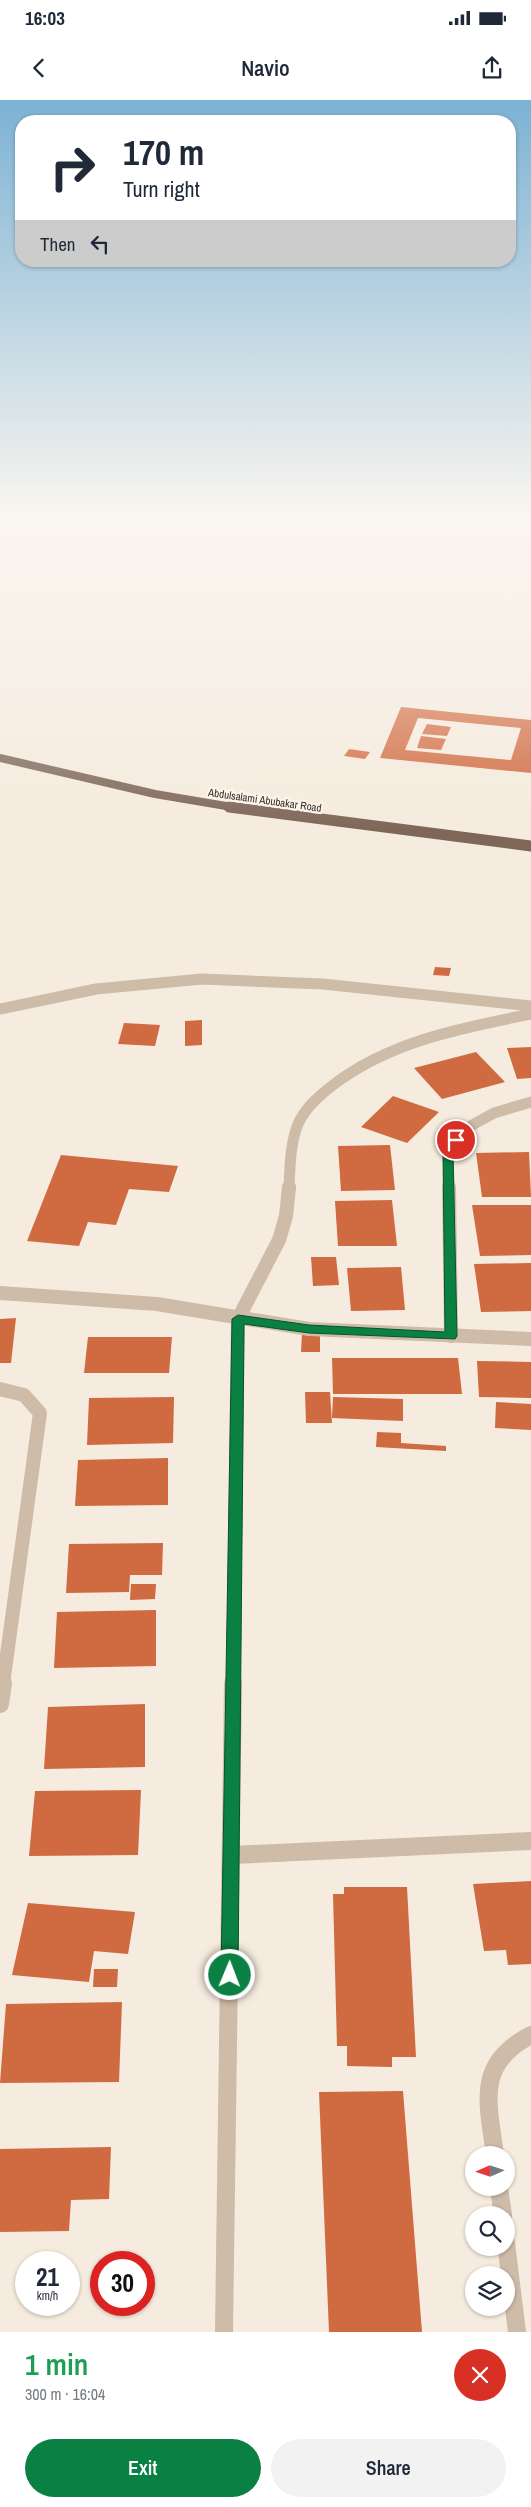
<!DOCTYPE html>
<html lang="en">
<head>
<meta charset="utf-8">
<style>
  :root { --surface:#fff; --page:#f2f2f3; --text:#1f2937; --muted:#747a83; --accent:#0b8043 }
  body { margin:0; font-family:"Archivo Narrow",sans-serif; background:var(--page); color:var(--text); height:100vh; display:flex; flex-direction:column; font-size:19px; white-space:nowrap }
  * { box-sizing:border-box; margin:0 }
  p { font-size:16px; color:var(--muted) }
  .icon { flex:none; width:28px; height:28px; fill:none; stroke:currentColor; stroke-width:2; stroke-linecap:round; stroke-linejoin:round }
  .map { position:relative; height:2232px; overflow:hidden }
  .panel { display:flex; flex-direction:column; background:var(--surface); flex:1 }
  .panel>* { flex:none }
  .top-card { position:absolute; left:15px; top:15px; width:501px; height:152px; border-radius:20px; box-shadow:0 1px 4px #0004; background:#fff; color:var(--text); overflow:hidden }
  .needle { width:32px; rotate:267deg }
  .fabs { position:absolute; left:465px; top:2046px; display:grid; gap:10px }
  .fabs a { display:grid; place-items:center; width:50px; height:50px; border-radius:50%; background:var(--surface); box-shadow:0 1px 4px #0004; font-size:25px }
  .speed { position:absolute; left:15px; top:2151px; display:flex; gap:10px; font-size:25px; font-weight:700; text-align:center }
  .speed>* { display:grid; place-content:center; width:65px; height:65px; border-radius:50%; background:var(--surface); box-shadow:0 1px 4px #0004; line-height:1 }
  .speed small { font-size:12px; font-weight:400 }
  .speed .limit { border:8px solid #d22; background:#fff; color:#111 }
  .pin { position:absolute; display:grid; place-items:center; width:42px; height:42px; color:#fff; margin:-21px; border:2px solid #fff; border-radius:50%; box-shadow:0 1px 5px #0007 }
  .me { position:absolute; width:55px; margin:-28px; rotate:1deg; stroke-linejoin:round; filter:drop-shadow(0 0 4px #0008) }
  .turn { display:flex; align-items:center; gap:18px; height:105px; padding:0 25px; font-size:22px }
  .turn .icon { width:65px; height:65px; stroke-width:2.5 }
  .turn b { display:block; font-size:35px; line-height:42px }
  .then { display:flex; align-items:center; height:48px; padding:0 25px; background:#0003; gap:10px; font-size:19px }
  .round { display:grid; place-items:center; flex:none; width:52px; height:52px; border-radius:26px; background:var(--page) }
  .head { display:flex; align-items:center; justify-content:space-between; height:85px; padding:0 25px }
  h1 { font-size:30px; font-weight:600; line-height:38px; color:#1e9e55 }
  .button { display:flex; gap:10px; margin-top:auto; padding:10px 25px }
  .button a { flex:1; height:58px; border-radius:30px; background:var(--accent); color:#fff; font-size:20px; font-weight:600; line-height:58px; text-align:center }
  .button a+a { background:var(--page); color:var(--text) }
  .status { display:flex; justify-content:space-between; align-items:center; height:35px; padding:0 25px; background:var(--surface); direction:ltr }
  .status svg { height:14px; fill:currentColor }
  header { display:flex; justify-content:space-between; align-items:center; height:65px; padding:0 25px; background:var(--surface); font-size:22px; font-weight:600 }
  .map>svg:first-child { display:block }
</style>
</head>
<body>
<div class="status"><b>16:03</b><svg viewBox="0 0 49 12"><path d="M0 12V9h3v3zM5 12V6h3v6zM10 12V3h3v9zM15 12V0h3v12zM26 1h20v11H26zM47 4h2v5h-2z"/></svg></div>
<header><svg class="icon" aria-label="back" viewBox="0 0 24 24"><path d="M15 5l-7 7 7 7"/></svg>Navio<svg class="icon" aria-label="share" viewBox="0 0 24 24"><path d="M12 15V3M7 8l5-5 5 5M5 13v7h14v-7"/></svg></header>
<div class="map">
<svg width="531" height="2232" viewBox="0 0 531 2232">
  <rect width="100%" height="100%" fill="#f5ebde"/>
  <!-- building -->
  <g fill="#d06a40" fill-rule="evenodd">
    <path d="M401 607 531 620V673L380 658ZM418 618 521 628 511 660 405 650Z"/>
    <polygon points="427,624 451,627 447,636 422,634"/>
    <polygon points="421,636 446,639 441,650 417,648"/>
    <polygon points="349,649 370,652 365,659 344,656"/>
    <polygon points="435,867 451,868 449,876 433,875"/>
    <polygon points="202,920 202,945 185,946 185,921"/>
    <polygon points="124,923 160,925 155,946 118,944"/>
    <polygon points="531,947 531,978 517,979 507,948"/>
    <polygon points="476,952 505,982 442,999 414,968"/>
    <polygon points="393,996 439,1012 407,1043 361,1027"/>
    <polygon points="390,1045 395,1090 341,1091 338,1046"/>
    <polygon points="529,1052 531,1097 482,1097 476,1053"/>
    <polygon points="61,1055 178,1066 169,1092 129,1089 116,1125 88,1122 79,1146 27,1141"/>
    <polygon points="392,1100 397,1146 338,1146 335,1101"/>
    <polygon points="472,1105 531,1105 531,1155 480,1156"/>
    <polygon points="311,1157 336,1157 339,1185 313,1186"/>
    <polygon points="531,1163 531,1211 481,1212 474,1164"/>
    <polygon points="401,1167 405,1210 351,1211 347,1168"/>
    <polygon points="16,1218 11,1263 0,1263 0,1219"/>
    <polygon points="302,1234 320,1234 320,1252 301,1252"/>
    <polygon points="88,1237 172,1237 169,1273 84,1273"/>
    <polygon points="332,1258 458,1258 462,1294 333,1294"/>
    <polygon points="477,1261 531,1262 531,1298 479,1297"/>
    <polygon points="305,1292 330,1292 332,1323 306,1323"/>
    <polygon points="174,1297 173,1343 87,1345 89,1298"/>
    <polygon points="333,1297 403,1299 403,1321 332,1318"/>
    <polygon points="496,1302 531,1304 531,1330 495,1328"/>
    <polygon points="377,1332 401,1333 401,1343 446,1346 446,1351 376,1347"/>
    <polygon points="168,1358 168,1405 75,1406 78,1360"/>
    <polygon points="163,1443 162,1475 130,1475 129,1492 66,1493 69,1444"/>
    <polygon points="131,1484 156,1484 155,1499 130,1500"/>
    <polygon points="156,1510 156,1566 54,1568 57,1512"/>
    <polygon points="145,1604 145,1667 44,1669 48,1607"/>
    <polygon points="141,1690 138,1755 29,1756 35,1691"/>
    <polygon points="531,1781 531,1864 508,1865 506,1850 484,1851 473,1784"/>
    <polygon points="344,1787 407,1787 416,1957 392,1957 392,1967 347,1966 347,1946 337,1946 333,1794 344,1794"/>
    <polygon points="28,1803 135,1812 128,1854 94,1851 89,1882 12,1875"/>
    <polygon points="94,1869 118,1869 117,1887 93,1887"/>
    <polygon points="122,1902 119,1982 0,1983 6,1904"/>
    <polygon points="403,1991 422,2232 329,2232 319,1992"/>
    <polygon points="111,2047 109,2099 71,2100 69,2131 0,2132 0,2049"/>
  </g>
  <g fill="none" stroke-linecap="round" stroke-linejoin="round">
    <!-- minor-far2 -->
    <g stroke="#cebba8" stroke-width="11">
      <polyline points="0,909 96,889 202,879 323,884 531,906"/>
      <path d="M289 1088C290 1067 290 1044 298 1024 305 1008 319 996 333 985 390 941 462 928 531 914"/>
      <polyline points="449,1088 448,1051 465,1029 494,1013 531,1002"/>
    </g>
    <!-- minor-far1 -->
    <g stroke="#cebba8" stroke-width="14">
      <polyline points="449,1087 451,1236"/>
      <polyline points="0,1193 157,1204 309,1229 531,1239"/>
      <polyline points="0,1289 24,1295 40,1313 3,1584"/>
      <polyline points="233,1584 238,1219 279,1140 286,1116 289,1087"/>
    </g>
    <!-- minor -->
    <g stroke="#cebba8" stroke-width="18">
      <polyline points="0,1604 3,1583"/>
      <polyline points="232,1755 531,1741"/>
      <path d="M495 2055C488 2002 475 1964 531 1935"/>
      <polyline points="499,2088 503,2115"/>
      <polyline points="506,2143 517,2232"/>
      <polyline points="224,2232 233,1583"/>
    </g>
    <!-- major-far1 -->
    <polyline stroke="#7e6759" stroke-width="8" points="0,658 155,694 238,708"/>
    <!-- major -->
    <polyline stroke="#7e6759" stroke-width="11" points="229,707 531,746"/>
  </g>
  <!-- sky -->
  <linearGradient id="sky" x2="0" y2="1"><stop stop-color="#7cb2d4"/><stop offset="0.57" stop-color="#faf6f0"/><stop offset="1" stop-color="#faf6f0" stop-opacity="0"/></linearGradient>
  <rect width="531" height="730" fill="url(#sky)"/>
  <!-- route -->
  <polygon fill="#0b8043" stroke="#07532c" points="456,1037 462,1040 453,1051 457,1236 455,1239 309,1233 244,1224 238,1875 236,1880 230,1882 224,1880 221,1875 232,1219 238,1215 309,1225 445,1232 443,1051 453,1038"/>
  <g text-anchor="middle" stroke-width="4.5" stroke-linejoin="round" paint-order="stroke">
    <!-- far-street labels -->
    <g font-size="11" fill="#3b2f29" stroke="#fcf5eb">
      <text transform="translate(265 700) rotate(8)" y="4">Abdulsalami Abubakar Road</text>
    </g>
  </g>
</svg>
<div class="fabs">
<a><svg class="needle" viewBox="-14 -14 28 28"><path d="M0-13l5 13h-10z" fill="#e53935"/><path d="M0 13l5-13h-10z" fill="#747a83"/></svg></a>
<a><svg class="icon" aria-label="search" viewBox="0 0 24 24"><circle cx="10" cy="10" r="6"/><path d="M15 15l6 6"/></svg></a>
<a><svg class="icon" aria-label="layers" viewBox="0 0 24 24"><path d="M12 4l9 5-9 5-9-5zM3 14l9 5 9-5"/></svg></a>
</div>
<div class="speed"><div>21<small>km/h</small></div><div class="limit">30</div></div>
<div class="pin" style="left:456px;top:1040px;background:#d93025"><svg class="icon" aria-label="arrive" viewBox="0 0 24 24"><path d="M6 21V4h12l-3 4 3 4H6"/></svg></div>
<svg class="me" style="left:230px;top:1875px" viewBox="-20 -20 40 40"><circle r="17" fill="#0b8043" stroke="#fff" stroke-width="3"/><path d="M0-11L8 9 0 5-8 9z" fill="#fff"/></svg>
<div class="top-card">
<div class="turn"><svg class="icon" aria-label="right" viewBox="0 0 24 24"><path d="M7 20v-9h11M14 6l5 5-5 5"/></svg><div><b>170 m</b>Turn right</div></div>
<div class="then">Then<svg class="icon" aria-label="left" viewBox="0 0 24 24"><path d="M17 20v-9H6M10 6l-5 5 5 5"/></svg></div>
</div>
</div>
<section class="panel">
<div class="head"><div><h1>1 min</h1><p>300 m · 16:04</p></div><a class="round" style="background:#d93025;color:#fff"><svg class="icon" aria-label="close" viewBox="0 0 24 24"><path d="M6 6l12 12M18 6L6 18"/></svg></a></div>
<div class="button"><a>Exit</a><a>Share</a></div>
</section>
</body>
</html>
